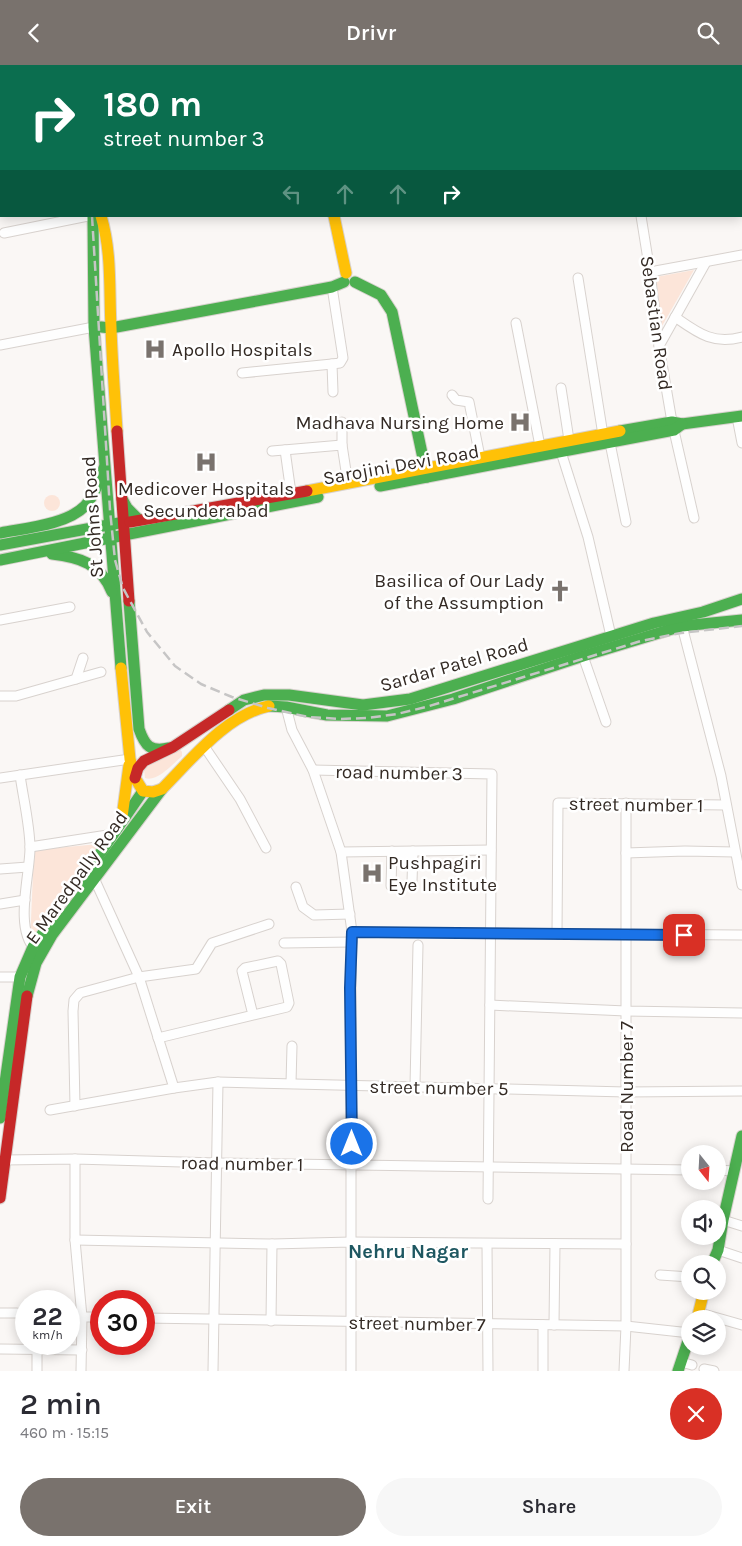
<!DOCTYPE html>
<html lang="en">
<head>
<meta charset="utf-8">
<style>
  :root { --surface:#fff; --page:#f7f7f7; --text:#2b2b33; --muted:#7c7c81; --accent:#79726d }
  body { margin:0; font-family:Karla,sans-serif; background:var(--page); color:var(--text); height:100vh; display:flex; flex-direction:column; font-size:19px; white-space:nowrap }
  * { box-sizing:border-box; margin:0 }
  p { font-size:16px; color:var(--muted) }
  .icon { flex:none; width:28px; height:28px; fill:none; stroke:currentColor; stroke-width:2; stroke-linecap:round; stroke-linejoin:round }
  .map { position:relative; height:1306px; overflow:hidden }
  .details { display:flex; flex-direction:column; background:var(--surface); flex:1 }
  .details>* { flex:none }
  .banner { position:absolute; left:0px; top:0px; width:742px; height:152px; box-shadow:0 2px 12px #0003; background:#0b6e4f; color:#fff; overflow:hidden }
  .needle { width:32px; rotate:162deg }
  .controls { position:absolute; left:681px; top:1080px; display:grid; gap:10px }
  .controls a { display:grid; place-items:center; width:45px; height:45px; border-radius:50%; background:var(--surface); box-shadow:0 2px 12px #0003; font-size:25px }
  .speed { position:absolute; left:15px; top:1225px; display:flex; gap:10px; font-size:25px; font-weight:700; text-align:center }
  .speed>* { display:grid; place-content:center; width:65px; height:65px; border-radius:50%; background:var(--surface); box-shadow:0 2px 12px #0003; line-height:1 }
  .speed small { font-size:12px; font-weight:400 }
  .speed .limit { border:8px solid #d22; background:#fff; color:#111 }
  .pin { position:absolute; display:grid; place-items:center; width:42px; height:42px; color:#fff; margin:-21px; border-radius:10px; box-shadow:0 2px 8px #0006 }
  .me { position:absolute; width:55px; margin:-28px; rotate:0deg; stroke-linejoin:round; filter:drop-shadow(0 0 4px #0008) }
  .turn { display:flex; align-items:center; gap:18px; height:105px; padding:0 20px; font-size:22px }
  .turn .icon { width:65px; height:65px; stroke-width:2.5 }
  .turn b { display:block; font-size:35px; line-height:42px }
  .lanes { display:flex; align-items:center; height:48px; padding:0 20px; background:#0003; justify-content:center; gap:25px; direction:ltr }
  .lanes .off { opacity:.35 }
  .round { display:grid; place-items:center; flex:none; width:52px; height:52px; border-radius:26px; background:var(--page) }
  .summary { display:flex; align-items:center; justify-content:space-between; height:85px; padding:0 20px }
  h1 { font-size:30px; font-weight:600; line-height:38px }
  .action { display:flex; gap:10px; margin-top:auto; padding:10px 20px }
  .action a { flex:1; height:58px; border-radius:30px; background:var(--accent); color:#fff; font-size:20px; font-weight:600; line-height:58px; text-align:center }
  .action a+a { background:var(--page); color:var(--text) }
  header { display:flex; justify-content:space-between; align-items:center; height:65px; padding:0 20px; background:var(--accent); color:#fff; font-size:22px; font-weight:600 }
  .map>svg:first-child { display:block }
</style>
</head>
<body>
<header><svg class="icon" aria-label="back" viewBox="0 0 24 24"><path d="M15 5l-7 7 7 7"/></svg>Drivr<svg class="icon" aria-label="search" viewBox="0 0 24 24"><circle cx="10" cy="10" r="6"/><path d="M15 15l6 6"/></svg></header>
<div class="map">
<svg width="742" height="1306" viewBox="0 0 742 1306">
  <rect width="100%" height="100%" fill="#faf7f5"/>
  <!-- green -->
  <g fill="#fce5d9">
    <polygon points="694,205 662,261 656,212"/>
    <circle cx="52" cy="438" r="8"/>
    <path d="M178 682 182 687V691C174 698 156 718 145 713L144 704Z"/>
    <polygon points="99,779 30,878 34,785"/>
  </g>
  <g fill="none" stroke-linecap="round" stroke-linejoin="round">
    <!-- street casing -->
    <g stroke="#d8d2ce" stroke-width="11">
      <g id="street">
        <polyline points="177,0 177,1"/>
        <polyline points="288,0 288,1"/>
        <polyline points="324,0 325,1"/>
        <polyline points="626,0 626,1"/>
        <polyline points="142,1 142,0"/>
        <polyline points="229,1 229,0"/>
        <polyline points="360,1 360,0"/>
        <polyline points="741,116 742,115"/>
        <polyline points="0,143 1,143"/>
        <polyline points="641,151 650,207 659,281 672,357 694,453"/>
        <polyline points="4,168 88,151"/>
        <polyline points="650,207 742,190"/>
        <polyline points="578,213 603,370"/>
        <polyline points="332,222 343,293 340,298 332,299 333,327"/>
        <path d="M675 252C698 268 713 280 742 272"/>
        <polyline points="516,258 540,381"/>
        <polyline points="0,280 94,262"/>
        <polyline points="659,281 706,197"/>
        <polyline points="242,308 332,299"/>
        <polyline points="561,323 569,375"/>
        <polyline points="452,330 456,335 469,337 480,392"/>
        <polyline points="737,352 742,378"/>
        <polyline points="342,357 342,380"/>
        <polyline points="610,378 626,457"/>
        <polyline points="285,385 291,428"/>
        <polyline points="272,386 342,380 348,419"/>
        <polyline points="561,387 588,472 611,571"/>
        <polyline points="0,555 70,542"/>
        <polyline points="682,561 721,711 742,820"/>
        <polyline points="583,591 606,657"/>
        <polyline points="76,614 83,593"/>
        <polyline points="0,631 16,631 101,607"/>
        <polyline points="286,642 292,665 313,705 341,787 352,867 351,923 351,1306"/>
        <polyline points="204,681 240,734 266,783"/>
        <polyline points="313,705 492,709 488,1134"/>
        <path d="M20 710C23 732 30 761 30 783 30 810 14 863 35 884"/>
        <polyline points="0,713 130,694"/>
        <polyline points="30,782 114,769"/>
        <polyline points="341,787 491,785"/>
        <polyline points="626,788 685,786 735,787"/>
        <polyline points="392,792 407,792"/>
        <polyline points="0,804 28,802"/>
        <polyline points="94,813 139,912 174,1023"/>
        <polyline points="412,817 413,786"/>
        <polyline points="391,821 392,786"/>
        <polyline points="296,822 303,842 314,850 350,849"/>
        <polyline points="0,839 25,835"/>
        <polyline points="352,867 742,870"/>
        <polyline points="557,869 558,738 726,740"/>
        <polyline points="284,878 352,877"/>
        <polyline points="0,912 20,912"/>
        <polyline points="490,940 626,946 742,948"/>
        <polyline points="158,973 287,942 289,938 281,899 278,896 245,903 242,906 253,950"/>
        <polyline points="291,1018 292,981"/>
        <polyline points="415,1021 418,880"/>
        <polyline points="75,1041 73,946 74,935 80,928 139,912 196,904 212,878 269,859"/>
        <polyline points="50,1045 174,1023 218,1017 626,1027 742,1026"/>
        <polyline points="75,1094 75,1175 82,1252 81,1306"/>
        <polyline points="4,1095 75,1094 217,1098 690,1105"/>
        <polyline points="718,1105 734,1106"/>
        <polyline points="723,1155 742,1161"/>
        <polyline points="75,1175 272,1179 351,1177 626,1179"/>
        <polyline points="487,1179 488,1306"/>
        <polyline points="718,1185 742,1193"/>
        <polyline points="660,1210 690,1212"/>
        <polyline points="0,1248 17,1248"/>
        <polyline points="700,1248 742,1260"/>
        <polyline points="82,1252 101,1252"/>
        <polyline points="144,1253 626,1261 690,1268"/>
        <polyline points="271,1256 272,1179"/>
        <polyline points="554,1260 555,1179"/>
        <polyline points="0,1284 82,1285"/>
        <polyline points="681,1297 692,1300"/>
        <polyline points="704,1304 714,1306"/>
        <polyline points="37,1306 37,1279"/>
        <polyline points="213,1306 218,1017"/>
        <polyline points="543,1306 543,1260"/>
        <polyline points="624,1306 626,1261 626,738"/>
      </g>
    </g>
    <!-- fast casing -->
    <g stroke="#d8d2ce" stroke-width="13">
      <g id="fast">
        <polyline points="42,0 43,1"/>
        <polyline points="115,0 115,1"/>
        <polyline points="443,1 448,0"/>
        <polyline points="93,151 94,262 121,603"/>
        <polyline points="355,217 381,230 392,247 427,412"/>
        <polyline points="101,262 111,263 332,222 344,217"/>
        <polyline points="620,366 672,357 682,359 742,351"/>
        <polyline points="380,421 674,365 682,359"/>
        <polyline points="122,434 127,443 139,455"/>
        <path d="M0 468C25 463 66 460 85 441 94 431 99 416 104 403"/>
        <polyline points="124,470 318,432"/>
        <polyline points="0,480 119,458"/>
        <path d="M52 489C80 492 101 499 112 527"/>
        <polyline points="0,495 120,471"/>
        <path d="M129 536 139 664C145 681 150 687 169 683"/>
        <polyline points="269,641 286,642 327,650 387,651 453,634 583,591 682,561 742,555"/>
        <polyline points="229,645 244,635 264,630 289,630 363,640 410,634 654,558 703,547 742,534"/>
        <polyline points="82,815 143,726"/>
        <polyline points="27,931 36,898 52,870 162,724"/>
        <polyline points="0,1053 20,912 33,882 51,857"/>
        <polyline points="712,1199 718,1185 723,1155 742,1071"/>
        <polyline points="678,1306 690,1270"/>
      </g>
    </g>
    <!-- slow casing -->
    <g stroke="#d8d2ce" stroke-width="13">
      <g id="slow">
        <polyline points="29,0 30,1"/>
        <path d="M101 151C112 187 109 225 111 262 112 297 115 331 117 366"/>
        <polyline points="334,151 346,208"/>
        <polyline points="307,426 620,366"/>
        <path d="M121 603 130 694 135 713 143 726 153 727 162 724C192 694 226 650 269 641"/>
        <polyline points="122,752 129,700"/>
        <polyline points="697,1254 704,1226"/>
      </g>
    </g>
    <!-- jam casing -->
    <g stroke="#d8d2ce" stroke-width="13">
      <g id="jam">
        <polyline points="117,366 129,536"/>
        <polyline points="130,457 307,426"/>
        <polyline points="135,713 138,703 144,696 173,682 229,645"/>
        <polyline points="0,1133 27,931"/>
      </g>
    </g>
    <!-- street -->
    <use href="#street" stroke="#fefefe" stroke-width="9"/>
    <!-- fast -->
    <use href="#fast" stroke="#4caf50" stroke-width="11"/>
    <!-- slow -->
    <use href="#slow" stroke="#ffc107" stroke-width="11"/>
    <!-- jam -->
    <use href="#jam" stroke="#c62828" stroke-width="11"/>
    <!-- rail -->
    <g stroke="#c6c5c5" stroke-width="2.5" stroke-dasharray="10 5" stroke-linecap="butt">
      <polyline points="22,0 23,1"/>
      <polyline points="31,0 33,1"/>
      <polyline points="92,151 110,445 115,495 123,523 147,567 175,601 201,619 232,632 268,643 308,652 341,654 367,653 397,649 426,642 641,576 681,568 742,561"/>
    </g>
  </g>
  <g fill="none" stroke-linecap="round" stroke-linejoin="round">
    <!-- route casing -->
    <g stroke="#114b97" stroke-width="12">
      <polyline id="route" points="352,1079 350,923 352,867 684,870"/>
    </g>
    <!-- route -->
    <use href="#route" stroke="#1a73e8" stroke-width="9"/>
  </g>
  <!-- icons -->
  <defs>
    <g id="hospital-bare" transform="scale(1.725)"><path d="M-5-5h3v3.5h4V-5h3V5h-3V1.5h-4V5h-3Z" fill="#79726d" stroke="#fff" stroke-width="2.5" paint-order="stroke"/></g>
    <g id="church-bare" transform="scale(1.725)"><path d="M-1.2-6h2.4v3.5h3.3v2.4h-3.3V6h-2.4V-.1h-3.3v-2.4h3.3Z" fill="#79726d" stroke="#fff" stroke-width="2.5" paint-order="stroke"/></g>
  </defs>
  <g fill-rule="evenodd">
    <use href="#hospital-bare" x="155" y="284"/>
    <use href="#hospital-bare" x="520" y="357"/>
    <use href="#hospital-bare" x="206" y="397"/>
    <use href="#church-bare" x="560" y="526"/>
    <use href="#hospital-bare" x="372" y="808"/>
  </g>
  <g text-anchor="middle" stroke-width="5" stroke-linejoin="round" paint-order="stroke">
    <!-- street labels -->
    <g font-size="19" fill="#332a24" stroke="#fff">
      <text transform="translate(657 258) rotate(82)" y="7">Sebastian Road</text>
      <text transform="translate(401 399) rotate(-10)" y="7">Sarojini Devi Road</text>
      <text transform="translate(92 452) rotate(-94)" y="7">St Johns Road</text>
      <text transform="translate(454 599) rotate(-16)" y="7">Sardar Patel Road</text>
      <text transform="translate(399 707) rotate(1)" y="7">road number 3</text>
      <text transform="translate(636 739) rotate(1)" y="7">street number 1</text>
      <text transform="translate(76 812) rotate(-54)" y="7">E Maredpally Road</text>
      <text transform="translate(439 1022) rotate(1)" y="7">street number 5</text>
      <text transform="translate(626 1022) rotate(-90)" y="7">Road Number 7</text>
      <text transform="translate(242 1098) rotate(1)" y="7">road number 1</text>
      <text transform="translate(417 1258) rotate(1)" y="7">street number 7</text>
    </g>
    <!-- poi labels -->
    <g font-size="19" fill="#332a24" stroke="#fff" text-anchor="start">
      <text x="172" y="291">Apollo Hospitals</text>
      <text x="504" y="364" text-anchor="end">Madhava Nursing Home</text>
      <text x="206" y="430" text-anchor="middle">Medicover Hospitals<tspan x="206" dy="22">Secunderabad</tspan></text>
      <text x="544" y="522" text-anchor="end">Basilica of Our Lady<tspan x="544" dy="22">of the Assumption</tspan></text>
      <text x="388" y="804">Pushpagiri<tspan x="388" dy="22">Eye Institute</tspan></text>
    </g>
    <!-- neighbourhood labels -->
    <g font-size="20" font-weight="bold" fill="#1e5761" stroke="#fff">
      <text x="408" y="1193">Nehru Nagar</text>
    </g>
  </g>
</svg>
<div class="controls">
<a><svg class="needle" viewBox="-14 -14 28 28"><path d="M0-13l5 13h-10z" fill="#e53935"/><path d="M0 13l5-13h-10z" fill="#7c7c81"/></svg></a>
<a><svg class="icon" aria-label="sound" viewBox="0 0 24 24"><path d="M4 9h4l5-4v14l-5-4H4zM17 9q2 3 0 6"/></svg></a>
<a><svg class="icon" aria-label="search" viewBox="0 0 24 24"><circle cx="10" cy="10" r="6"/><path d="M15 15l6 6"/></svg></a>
<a><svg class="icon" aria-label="layers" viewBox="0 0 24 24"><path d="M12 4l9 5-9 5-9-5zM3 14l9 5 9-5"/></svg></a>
</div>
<div class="speed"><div>22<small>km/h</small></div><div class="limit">30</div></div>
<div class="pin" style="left:684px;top:870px;background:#d93025"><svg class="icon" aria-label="arrive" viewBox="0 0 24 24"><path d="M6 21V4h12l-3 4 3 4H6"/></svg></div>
<svg class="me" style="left:352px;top:1079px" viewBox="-20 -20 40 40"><circle r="17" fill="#1a73e8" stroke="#fff" stroke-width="3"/><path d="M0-11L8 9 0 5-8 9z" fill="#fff"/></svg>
<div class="banner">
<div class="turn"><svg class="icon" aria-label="right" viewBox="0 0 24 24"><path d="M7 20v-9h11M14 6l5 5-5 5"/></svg><div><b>180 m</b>street number 3</div></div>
<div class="lanes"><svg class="icon off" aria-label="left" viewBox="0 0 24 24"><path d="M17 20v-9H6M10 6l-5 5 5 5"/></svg><svg class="icon off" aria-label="ahead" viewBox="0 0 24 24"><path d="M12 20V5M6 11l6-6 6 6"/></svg><svg class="icon off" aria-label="ahead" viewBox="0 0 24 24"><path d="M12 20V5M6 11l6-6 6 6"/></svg><svg class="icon" aria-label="right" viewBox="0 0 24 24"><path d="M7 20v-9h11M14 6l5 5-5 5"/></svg></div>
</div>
</div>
<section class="details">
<div class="summary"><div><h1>2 min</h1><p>460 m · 15:15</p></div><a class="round" style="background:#d93025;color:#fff"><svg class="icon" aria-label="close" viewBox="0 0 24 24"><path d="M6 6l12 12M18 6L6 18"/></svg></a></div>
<div class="action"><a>Exit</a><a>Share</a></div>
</section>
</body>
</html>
